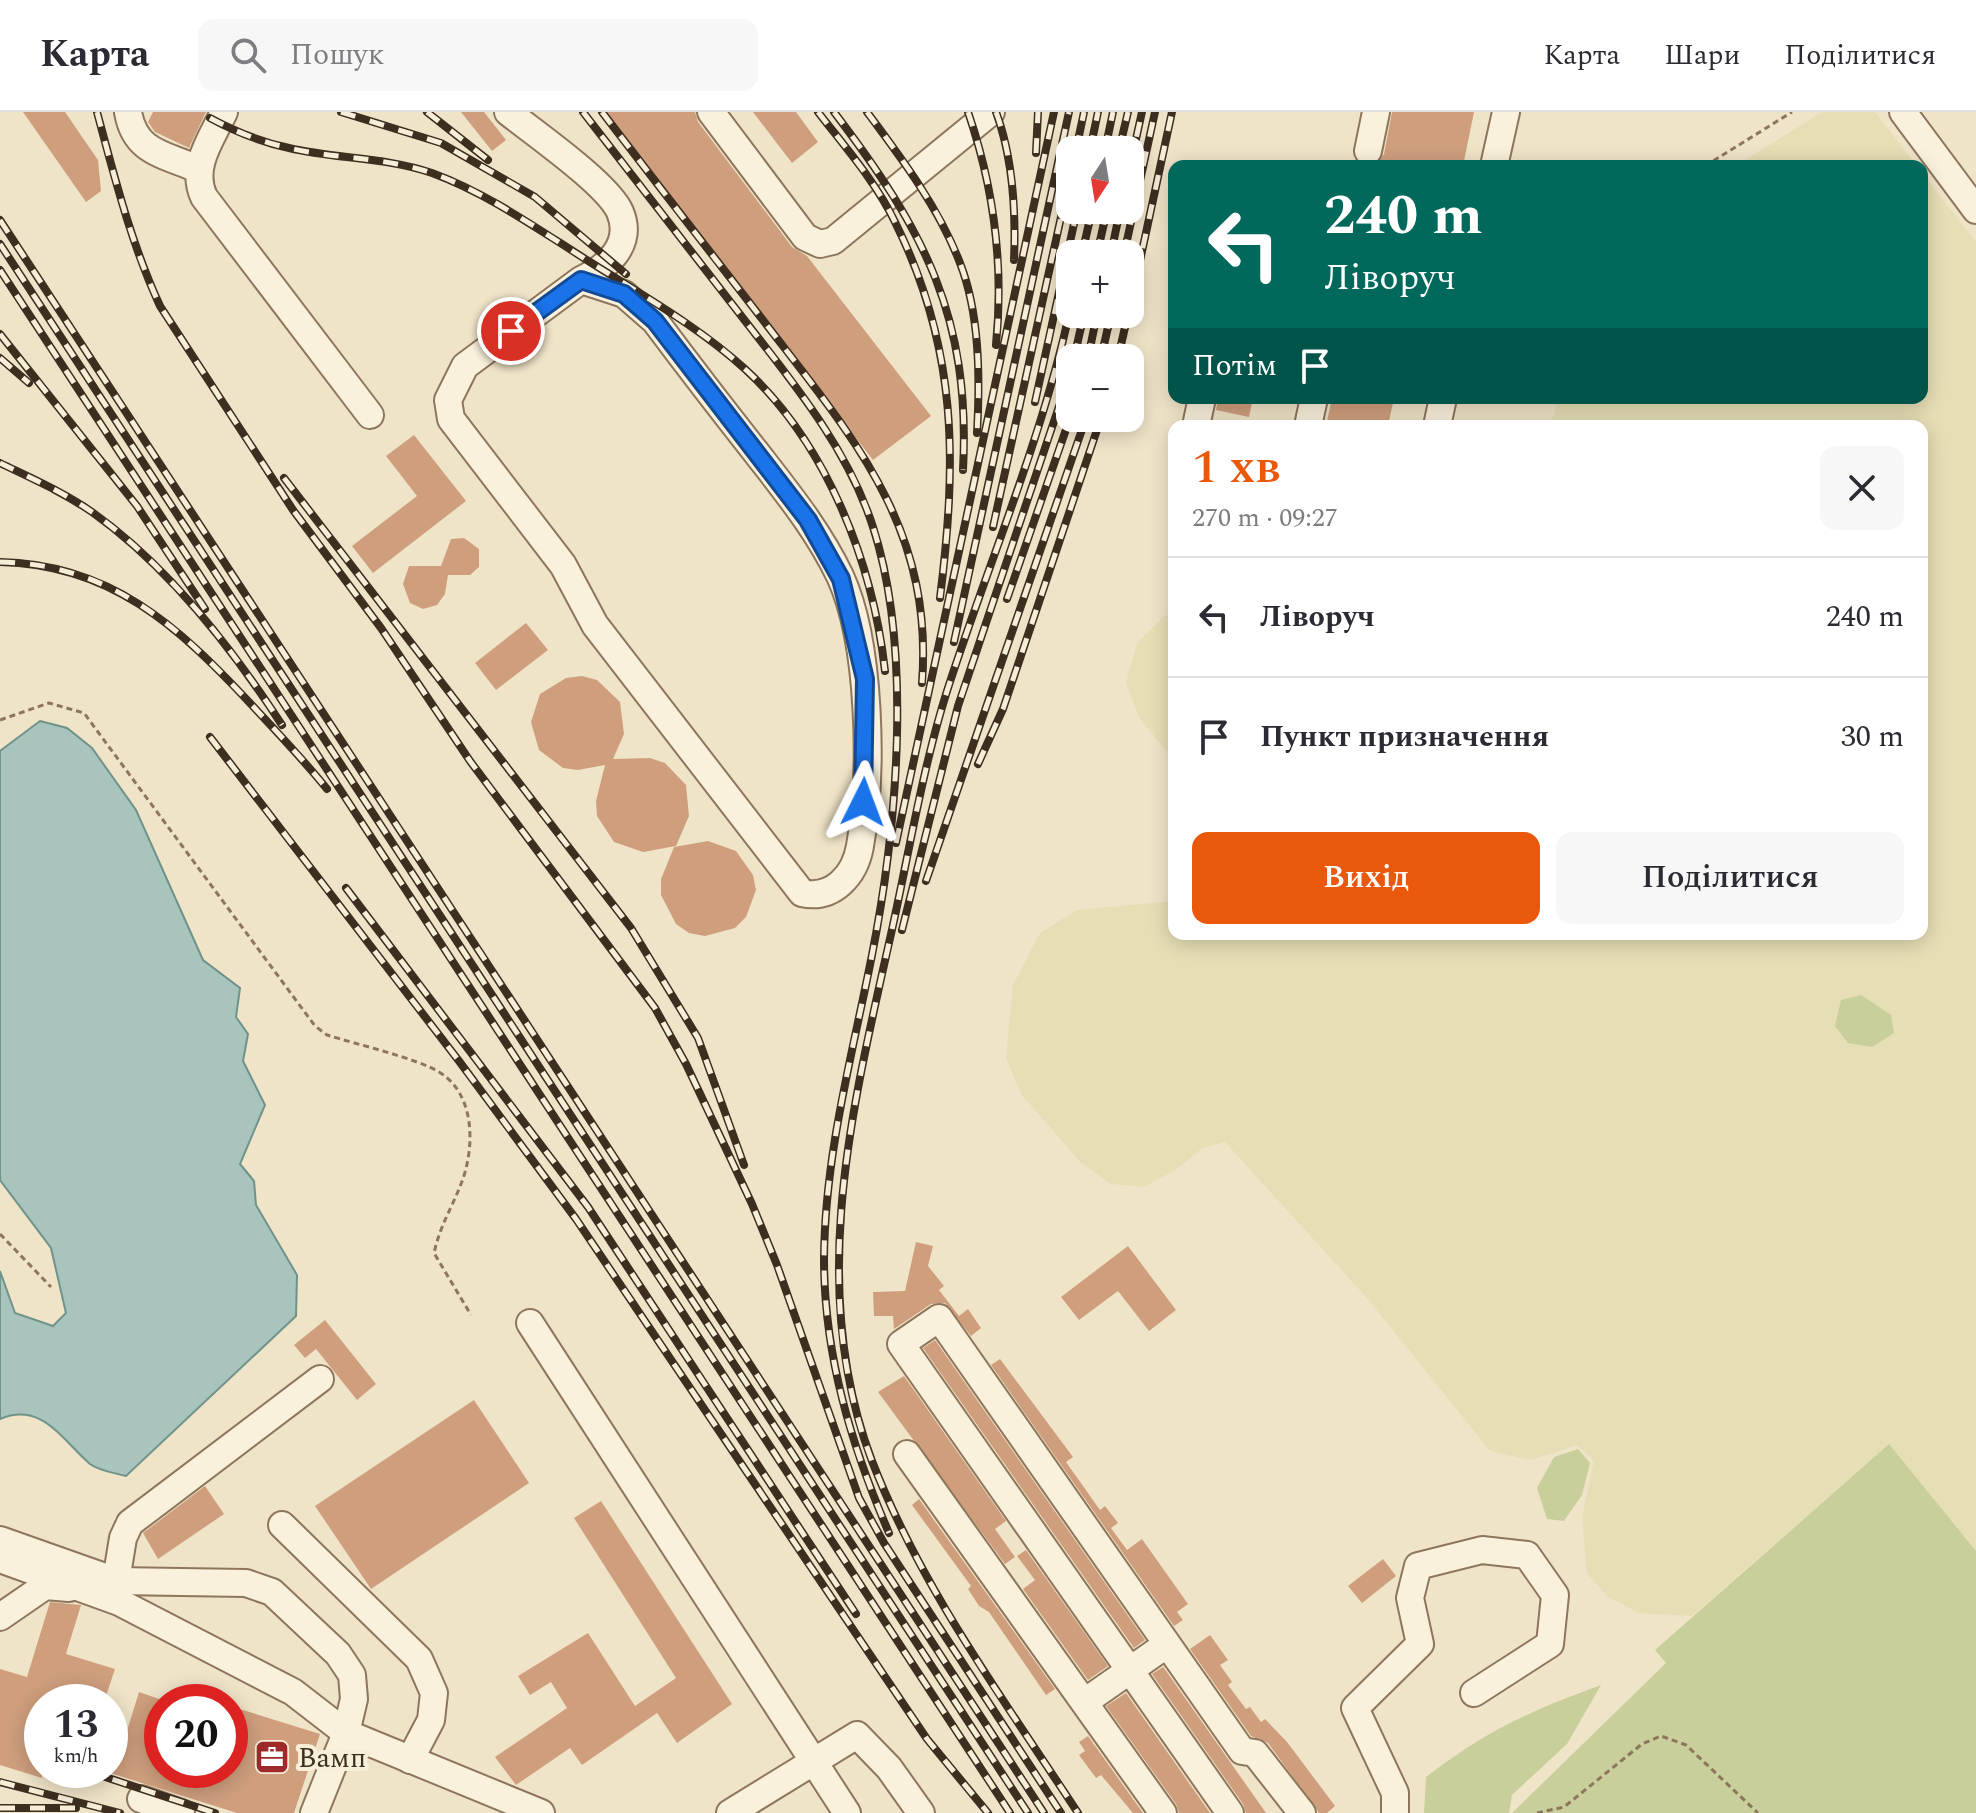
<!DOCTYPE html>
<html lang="uk">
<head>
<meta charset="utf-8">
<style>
  :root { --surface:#fff; --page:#f7f7f7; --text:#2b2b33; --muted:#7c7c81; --line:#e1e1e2; --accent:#ea580c }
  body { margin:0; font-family:Spectral,serif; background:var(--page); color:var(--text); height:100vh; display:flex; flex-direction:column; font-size:30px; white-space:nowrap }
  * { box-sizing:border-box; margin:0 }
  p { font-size:26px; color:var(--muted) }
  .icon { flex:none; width:44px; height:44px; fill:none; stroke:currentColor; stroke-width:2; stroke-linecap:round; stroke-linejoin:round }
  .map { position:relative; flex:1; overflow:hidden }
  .panel { position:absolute; left:1168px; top:308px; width:760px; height:520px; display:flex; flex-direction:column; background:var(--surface); border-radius:16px; box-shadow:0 4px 20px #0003 }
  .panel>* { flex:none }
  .hud { position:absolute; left:1168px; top:48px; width:760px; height:244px; border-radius:16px; box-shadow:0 4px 20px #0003; background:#00695c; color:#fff; overflow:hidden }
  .needle { width:52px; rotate:192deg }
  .controls { position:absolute; left:1056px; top:24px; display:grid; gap:16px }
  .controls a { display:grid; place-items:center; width:88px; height:88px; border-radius:16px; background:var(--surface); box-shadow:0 4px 20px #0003; font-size:40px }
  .speed { position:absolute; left:24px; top:1572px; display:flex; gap:16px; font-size:40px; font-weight:700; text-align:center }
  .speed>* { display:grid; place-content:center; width:104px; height:104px; border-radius:50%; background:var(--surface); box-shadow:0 4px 20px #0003; line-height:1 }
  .speed small { font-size:20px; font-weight:400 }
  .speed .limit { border:12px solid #d22; background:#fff; color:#111 }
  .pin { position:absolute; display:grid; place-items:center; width:68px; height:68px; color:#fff; margin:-34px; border:4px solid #fff; border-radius:50%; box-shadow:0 2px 8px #0007 }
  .me { position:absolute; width:88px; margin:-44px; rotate:3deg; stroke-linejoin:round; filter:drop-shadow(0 0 6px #0008) }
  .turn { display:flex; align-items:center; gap:28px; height:168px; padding:0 24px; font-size:36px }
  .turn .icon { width:104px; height:104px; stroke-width:2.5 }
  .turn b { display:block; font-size:56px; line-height:68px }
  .then { display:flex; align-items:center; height:76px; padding:0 24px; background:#0003; gap:16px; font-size:30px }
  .round { display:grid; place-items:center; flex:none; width:84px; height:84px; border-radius:16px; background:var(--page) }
  .summary { display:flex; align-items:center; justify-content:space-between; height:136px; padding:0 24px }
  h1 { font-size:48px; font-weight:600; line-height:60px; color:var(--accent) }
  .button { display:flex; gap:16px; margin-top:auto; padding:16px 24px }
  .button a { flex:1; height:92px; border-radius:16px; background:var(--accent); color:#fff; font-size:32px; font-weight:600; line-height:92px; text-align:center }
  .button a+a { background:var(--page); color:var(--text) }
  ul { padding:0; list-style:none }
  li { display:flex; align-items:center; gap:24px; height:120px; padding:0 24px; border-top:2px solid var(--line) }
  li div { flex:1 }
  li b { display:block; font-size:30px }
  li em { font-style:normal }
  header { display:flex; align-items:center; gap:48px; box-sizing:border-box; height:112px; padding:0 40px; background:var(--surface); border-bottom:2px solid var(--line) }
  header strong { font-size:38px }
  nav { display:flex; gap:44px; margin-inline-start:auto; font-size:28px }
  .search { width:560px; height:72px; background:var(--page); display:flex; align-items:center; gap:20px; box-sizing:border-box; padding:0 28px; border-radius:16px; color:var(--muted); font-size:30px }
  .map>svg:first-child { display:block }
</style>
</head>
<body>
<header>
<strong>Карта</strong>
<div class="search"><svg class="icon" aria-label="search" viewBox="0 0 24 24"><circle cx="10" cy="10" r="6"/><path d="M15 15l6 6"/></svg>Пошук</div>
<nav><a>Карта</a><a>Шари</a><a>Поділитися</a></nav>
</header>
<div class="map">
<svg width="1976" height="1701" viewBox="0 0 1976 1701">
  <rect width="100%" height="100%" fill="#f0e4c8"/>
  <!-- farmland -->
  <g fill="#e6deb5">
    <polygon points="1822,0 1875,0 1917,54 1736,54"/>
    <polygon points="1922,61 1976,130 1976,1439 1889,1332 1692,1504 1639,1501 1608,1485 1587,1461 1582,1405 1594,1349 1577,1333 1531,1348 1490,1339 1367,1186 1225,1030 1201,1037 1177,1057 1144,1075 1111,1072 1080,1050 1022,983 1006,946 1013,873 1040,821 1077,798 1174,789 1174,822 1922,822 1922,314 1550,314 1559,286 1922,286"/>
    <polygon points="1174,502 1174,649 1139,605 1126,571 1137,531 1164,504"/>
  </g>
  <!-- green -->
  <g fill="#c9cf9b">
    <polygon points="1861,883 1891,903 1894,921 1872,935 1848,931 1835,914 1841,888"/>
    <polygon points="1889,1332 1976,1439 1976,1701 1512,1701 1666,1551 1655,1538"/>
    <polygon points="1578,1337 1590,1351 1582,1383 1564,1409 1547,1407 1537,1376 1554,1345"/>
    <path d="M1601 1573 1567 1632 1512 1683 1509 1701H1424L1426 1665C1487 1618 1530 1599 1601 1573Z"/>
  </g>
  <!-- water -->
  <path fill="#a9c4bc" stroke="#6f938a" stroke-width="2" d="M40 609 67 616 92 636 136 698 203 848 240 876 236 905 248 922 243 949 265 993 240 1052 254 1069 256 1093 297 1163 296 1204 126 1364C115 1361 99 1359 90 1352 62 1328 42 1289 0 1307V1159L15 1201 53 1214 66 1201 51 1136 0 1068V639Z"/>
  <!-- building -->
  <g fill="#cf9f7d">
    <polygon points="23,0 65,0 98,48 101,79 86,90"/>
    <polygon points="153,0 206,0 189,36 155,20 148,10"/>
    <polygon points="461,0 484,0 506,28 492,39"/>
    <polygon points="605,0 695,0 698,10 792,135 807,144 931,304 873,348"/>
    <polygon points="753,0 796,0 818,30 792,51"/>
    <polygon points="1392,0 1474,0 1463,54 1375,54 1384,42"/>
    <polygon points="1218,286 1253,286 1249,305 1216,298"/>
    <polygon points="1332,286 1394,286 1388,314 1350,314 1327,309"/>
    <polygon points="414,323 466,389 373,461 352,434 417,384 386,344"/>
    <polygon points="464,426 479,437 479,455 470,463 448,463 445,482 437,493 423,497 410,491 403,472 409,454 441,454 451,427"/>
    <polygon points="526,511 548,538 496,578 475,551"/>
    <polygon points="582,564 597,568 620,590 624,622 613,647 650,646 665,651 686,673 689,704 676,734 643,740 614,730 597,704 596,689 605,653 578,658 563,656 539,638 531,610 540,582 566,566"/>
    <polygon points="708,729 736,739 753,763 756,778 746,805 735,816 705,824 689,821 676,812 661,783 661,767 674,735"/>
    <polygon points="916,1130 933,1134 928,1154 944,1174 939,1178 959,1204 968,1197 981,1216 971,1224 945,1191 931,1192 894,1217 893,1204 874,1204 873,1180 905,1179"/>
    <polygon points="1128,1134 1176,1198 1149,1219 1118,1179 1079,1208 1061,1185"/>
    <polygon points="325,1208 376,1272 357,1288 316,1237 305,1246 294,1233"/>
    <polygon points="935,1228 1145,1528 1134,1536 923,1236"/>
    <polygon points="1000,1247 1073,1345 1066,1350 1100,1398 1105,1394 1118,1411 1111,1416 1127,1438 1142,1427 1188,1492 1177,1500 1183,1508 1174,1514 991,1253"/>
    <polygon points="904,1264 1006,1409 995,1417 1015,1445 1005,1452 878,1280"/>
    <polygon points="474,1288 529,1371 371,1477 315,1394"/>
    <polygon points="205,1374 224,1402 158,1447 143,1421"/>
    <polygon points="919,1387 1055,1577 1046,1583 989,1500 979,1494 968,1477 971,1474 912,1393"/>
    <polygon points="601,1389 732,1592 677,1631 657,1601 582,1653 570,1636 516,1673 495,1645 567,1596 551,1570 530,1583 518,1564 588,1521 635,1594 676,1566 574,1406"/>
    <polygon points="1026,1438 1108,1554 1088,1568 1023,1477 1035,1468 1017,1444"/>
    <polygon points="1383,1447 1396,1464 1362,1491 1348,1474"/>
    <polygon points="50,1490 81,1493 66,1542 115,1557 104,1590 42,1590 42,1666 0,1653 0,1557 27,1565"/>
    <polygon points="1210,1523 1228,1548 1220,1553 1232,1570 1228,1573 1246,1597 1250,1595 1261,1610 1265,1607 1287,1630 1335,1694 1327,1701 1319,1701 1268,1631 1251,1624 1190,1537"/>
    <polygon points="1163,1555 1164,1556 1266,1701 1246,1701 1243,1692 1152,1562"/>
    <polygon points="139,1580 162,1588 162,1658 230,1658 230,1594 320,1622 294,1701 237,1701 110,1661 110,1628 123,1632"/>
    <polygon points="1126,1581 1210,1701 1179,1701 1176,1692 1106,1594"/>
    <polygon points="1088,1624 1143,1701 1133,1701 1101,1663 1096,1666 1079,1643 1085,1639 1079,1630"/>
  </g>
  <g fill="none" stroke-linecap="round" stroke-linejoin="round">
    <!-- minor casing -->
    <g stroke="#8d765c" stroke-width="30">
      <g id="minor">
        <path d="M128 0C135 41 164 42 198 57"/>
        <path d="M224 0C211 28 190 55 204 85L370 303"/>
        <path d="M508 0C534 21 608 72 620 100 634 133 606 156 581 168L465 254 448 288 451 307 563 453 595 513 802 781C833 788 855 763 860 734 873 662 871 531 840 464 818 418 786 379 755 339 721 296 688 253 655 209L624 182 581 168"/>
        <polyline points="711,0 805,125 820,132 833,129 991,0"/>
        <polyline points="1903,0 1976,98"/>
        <polyline points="1368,39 1376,0"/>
        <polyline points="1494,54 1506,0"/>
        <polyline points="1196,314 1202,286"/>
        <polyline points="1308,314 1314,286"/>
        <polyline points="1437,314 1443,286"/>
        <polyline points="530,1211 847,1701"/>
        <polyline points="907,1342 1163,1701"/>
        <polyline points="282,1413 419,1547 434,1581 431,1608 410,1648"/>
        <polyline points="0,1428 116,1469 246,1471 272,1480 338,1542 352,1563 354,1587 346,1621 314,1701"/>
        <polyline points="0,1447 119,1490 293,1580 346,1621 541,1701"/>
        <polyline points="116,1469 123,1426 130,1411 320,1267"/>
        <polyline points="0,1505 45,1474 69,1476"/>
        <polyline points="1086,1589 1166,1533"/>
        <polyline points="141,1687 181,1701"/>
        <polyline points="730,1701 857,1623 889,1656 921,1701"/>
        <polyline points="1230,1701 901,1232 939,1206 1242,1639 1255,1641 1302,1701"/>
        <polyline points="1395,1701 1395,1681 1355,1596 1420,1532 1410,1486 1418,1454 1482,1438 1527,1443 1555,1483 1550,1532 1474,1581"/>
      </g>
    </g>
    <!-- path -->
    <g stroke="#8d765c" stroke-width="3" stroke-dasharray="6 4" stroke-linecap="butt">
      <polyline points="1705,54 1792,0"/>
      <path d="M0 608 49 591 84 601 315 914 327 923C355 932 416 946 439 960 476 982 475 1037 461 1072 451 1098 441 1111 434 1141L471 1203"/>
      <polyline points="0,1122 51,1175"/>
      <polyline points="1537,1701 1564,1695 1642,1632 1661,1624 1686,1633 1758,1701"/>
    </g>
    <!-- minor -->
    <use href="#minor" stroke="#faf1dc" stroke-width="26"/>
    <!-- rail casing -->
    <g stroke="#3d2e20" stroke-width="8">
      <g id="rail">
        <path d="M97 0C115 67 131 131 160 194L293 398 381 516 470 649 655 896 686 952 752 1092 777 1153 859 1386 884 1431 1061 1701"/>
        <polyline points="341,0 441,31 535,85 626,162"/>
        <polyline points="427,0 488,48"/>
        <path d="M583 0C635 67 687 134 739 201 790 267 847 334 873 415 913 539 897 716 872 843 852 944 825 1042 824 1146 824 1243 851 1333 889 1421"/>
        <path d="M602 0C654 68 706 135 759 203 849 321 934 412 922 571"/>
        <path d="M818 0C845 35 876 70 895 110 958 237 957 349 940 486"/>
        <path d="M834 0C924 118 971 205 963 358"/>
        <path d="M867 0C902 47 939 96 960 151 980 202 980 267 977 321"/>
        <path d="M968 0C994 76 1004 153 996 233"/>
        <path d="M996 0C1013 46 1016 99 1014 148"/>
        <path d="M210 6C234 19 261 30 289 36 336 47 385 45 432 61 489 82 539 118 590 150 642 183 699 215 745 257 827 332 873 451 885 559"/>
        <polyline points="1076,38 1084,0"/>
        <polyline points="1090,38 1098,0"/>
        <polyline points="1105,38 1113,0"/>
        <polyline points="1119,38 1128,0"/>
        <polyline points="1036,41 1038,0"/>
        <polyline points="1130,54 1142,0"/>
        <polyline points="0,108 1044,1701"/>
        <polyline points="0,132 1028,1701"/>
        <polyline points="1082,142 1092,98"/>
        <polyline points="1097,142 1107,98"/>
        <polyline points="1111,142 1120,98"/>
        <polyline points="1124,142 1155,0"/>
        <polyline points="0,158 1010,1701"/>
        <polyline points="1130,195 1172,0"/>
        <path d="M1070 198C1042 328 988 452 947 579 923 655 910 735 893 813 854 989 805 1173 872 1349 921 1476 1004 1588 1078 1701"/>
        <polyline points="0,222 137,394 205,497"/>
        <polyline points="0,246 29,271"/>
        <polyline points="1074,246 1084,202"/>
        <polyline points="1088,246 1097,202"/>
        <polyline points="1101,246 1111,202"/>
        <polyline points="1118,246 1128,202"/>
        <polyline points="1035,290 1077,98"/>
        <path d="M0 351C31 366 63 380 92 400 168 454 232 536 282 613"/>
        <polyline points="284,366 631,816 698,926 744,1053"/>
        <polyline points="993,415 1070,64"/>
        <path d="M0 450C110 452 178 514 249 590 275 618 302 646 327 677"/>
        <polyline points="1007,487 1070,306"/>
        <polyline points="954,530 1069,0"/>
        <polyline points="210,625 459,949 576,1107 927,1627 988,1701"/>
        <polyline points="978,652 1003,597 1101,306"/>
        <polyline points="896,731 1054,0"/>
        <polyline points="926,769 1086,306"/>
        <polyline points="346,776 588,1095 856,1502"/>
        <polyline points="902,818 958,594 1070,262"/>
        <polyline points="84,1658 215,1701"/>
        <polyline points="0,1670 120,1701"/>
        <polyline points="0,1696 76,1696"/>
      </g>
    </g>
    <!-- rail -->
    <use href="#rail" stroke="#f7eed8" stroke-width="5" stroke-dasharray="15" stroke-linecap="butt"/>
  </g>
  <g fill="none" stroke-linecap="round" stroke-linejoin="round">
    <!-- route casing -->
    <g stroke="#114b97" stroke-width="20">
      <polyline id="route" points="511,219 581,168 624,182 655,209 808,408 841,467 865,567 863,690"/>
    </g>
    <!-- route -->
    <use href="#route" stroke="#1a73e8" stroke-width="14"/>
  </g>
  <!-- icons -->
  <defs>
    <g id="office-square" transform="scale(1.8)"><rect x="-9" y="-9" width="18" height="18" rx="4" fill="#9e2a2b" stroke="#f7eed8"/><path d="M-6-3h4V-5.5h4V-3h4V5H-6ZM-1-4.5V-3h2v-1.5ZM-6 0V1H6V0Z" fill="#fff"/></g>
  </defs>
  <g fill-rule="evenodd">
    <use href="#office-square" x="272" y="1645"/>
  </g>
  <g text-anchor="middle" stroke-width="8" stroke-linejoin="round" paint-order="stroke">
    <!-- poi labels -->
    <g font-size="28" fill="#3d2e20" stroke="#f7eed8" text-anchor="start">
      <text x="298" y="1655">Вамп</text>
    </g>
  </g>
</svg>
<div class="controls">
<a><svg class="needle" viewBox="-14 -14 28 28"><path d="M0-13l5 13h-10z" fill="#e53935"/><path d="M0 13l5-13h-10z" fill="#7c7c81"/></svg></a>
<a>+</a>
<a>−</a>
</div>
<div class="speed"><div>13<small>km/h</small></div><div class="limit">20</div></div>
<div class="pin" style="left:511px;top:219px;background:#d93025"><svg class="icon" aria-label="arrive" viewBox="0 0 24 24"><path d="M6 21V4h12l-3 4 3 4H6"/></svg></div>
<svg class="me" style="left:863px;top:690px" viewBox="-20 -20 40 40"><path d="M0-17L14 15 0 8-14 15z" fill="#1a73e8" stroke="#fff" stroke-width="4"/></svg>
<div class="hud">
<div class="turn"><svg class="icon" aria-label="left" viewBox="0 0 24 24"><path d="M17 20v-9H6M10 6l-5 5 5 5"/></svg><div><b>240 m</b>Ліворуч</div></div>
<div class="then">Потім<svg class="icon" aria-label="arrive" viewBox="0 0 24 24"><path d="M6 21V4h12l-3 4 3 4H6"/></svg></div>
</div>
<section class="panel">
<div class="summary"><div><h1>1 хв</h1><p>270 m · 09:27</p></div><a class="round"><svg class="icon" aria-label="close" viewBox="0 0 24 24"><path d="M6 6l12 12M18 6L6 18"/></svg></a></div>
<ul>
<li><svg class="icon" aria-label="left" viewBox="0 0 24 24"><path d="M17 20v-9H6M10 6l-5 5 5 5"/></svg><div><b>Ліворуч</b></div><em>240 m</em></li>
<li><svg class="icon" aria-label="arrive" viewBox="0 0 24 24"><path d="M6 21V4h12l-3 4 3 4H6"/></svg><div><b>Пункт призначення</b></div><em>30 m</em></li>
</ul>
<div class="button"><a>Вихід</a><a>Поділитися</a></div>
</section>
</div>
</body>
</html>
